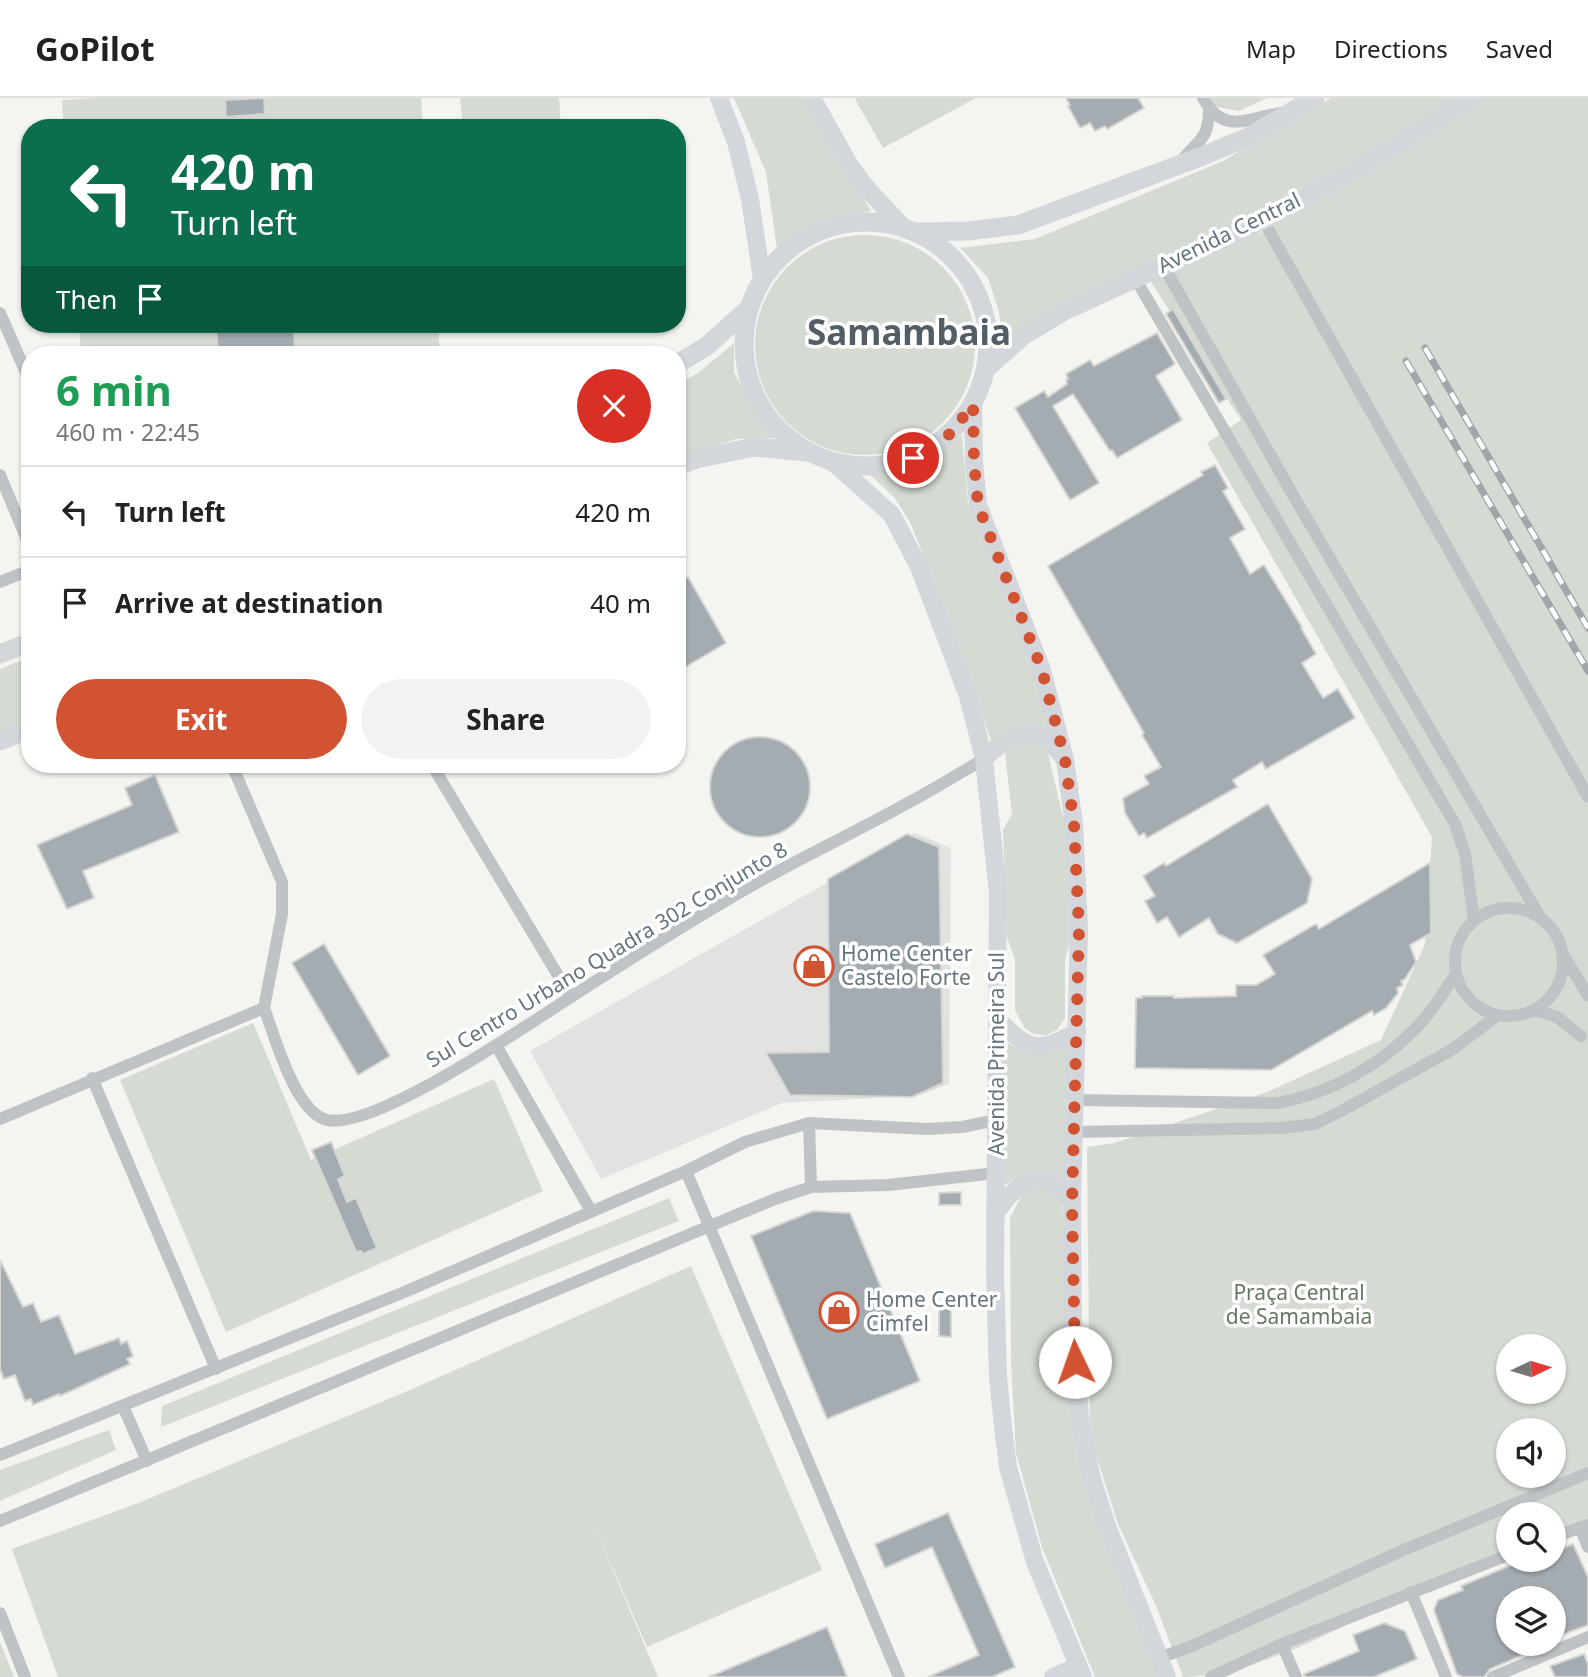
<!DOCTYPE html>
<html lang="en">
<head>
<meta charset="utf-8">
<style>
  :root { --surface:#fff; --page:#f2f2f2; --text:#222; --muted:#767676; --line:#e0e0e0; --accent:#d25332 }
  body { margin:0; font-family:"Noto Sans",sans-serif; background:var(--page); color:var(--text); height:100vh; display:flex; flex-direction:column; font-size:26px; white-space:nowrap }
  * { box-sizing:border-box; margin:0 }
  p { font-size:23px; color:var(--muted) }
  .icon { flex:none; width:38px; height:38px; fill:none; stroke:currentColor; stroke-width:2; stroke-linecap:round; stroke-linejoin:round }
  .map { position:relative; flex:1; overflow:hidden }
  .details { position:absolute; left:21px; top:248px; width:665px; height:427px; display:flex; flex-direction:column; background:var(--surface); border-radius:28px; box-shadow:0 2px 5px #0004 }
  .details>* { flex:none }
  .guide { position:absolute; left:21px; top:21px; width:665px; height:214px; border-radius:28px; box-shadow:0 2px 5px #0004; background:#0b6e4f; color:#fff; overflow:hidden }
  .needle { width:46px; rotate:85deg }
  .tools { position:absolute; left:1496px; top:1236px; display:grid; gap:14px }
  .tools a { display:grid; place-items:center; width:70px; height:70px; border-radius:50%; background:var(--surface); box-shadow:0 2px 5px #0004; font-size:35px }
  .pin { position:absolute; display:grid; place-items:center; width:60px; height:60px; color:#fff; margin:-30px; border:4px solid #fff; border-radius:50%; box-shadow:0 2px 7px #0007 }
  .me { position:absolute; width:77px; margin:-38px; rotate:357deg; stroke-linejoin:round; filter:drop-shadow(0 0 5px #0008) }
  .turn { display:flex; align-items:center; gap:24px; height:147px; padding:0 35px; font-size:32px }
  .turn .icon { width:91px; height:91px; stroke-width:2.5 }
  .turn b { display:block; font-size:49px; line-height:60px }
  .then { display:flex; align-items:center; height:66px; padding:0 35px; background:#0003; gap:14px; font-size:26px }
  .round { display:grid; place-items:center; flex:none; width:74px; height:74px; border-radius:37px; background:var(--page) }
  .summary { display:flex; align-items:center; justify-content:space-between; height:119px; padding:0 35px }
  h1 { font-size:42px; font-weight:700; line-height:52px; color:#1e9e55 }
  .button { display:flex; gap:14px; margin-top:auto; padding:14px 35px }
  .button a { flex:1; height:80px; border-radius:42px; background:var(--accent); color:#fff; font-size:28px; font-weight:700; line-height:80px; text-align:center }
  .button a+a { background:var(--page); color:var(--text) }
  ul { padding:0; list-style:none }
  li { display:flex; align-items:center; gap:21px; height:91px; padding:0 35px; border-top:2px solid var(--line) }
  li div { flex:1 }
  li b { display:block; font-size:26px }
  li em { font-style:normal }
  header { display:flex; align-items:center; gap:42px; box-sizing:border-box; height:98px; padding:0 35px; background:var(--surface); border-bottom:2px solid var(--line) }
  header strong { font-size:33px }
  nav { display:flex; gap:38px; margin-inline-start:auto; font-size:24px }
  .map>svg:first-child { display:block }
</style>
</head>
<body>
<header>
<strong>GoPilot</strong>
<nav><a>Map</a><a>Directions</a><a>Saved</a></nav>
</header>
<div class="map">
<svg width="1588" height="1579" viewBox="0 0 1588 1579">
  <rect width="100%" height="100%" fill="#f4f4f1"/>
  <!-- built -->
  <polygon fill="#e2e3e1" points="915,735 951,750 949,986 917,998 782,1005 601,1081 530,953"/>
  <!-- green -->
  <g fill="#d5dbd2" fill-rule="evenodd">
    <polygon points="96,0 421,0 423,30 64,30 62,2"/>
    <polygon points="460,0 559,0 561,30 463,30"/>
    <path d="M734 0H804L871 113C837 119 804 128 777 151L766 74Z"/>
    <polygon points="857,0 976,0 883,50 855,1"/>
    <polygon points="1198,0 1267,0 1239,13 1202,6"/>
    <polygon points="1331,0 1463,0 1273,113 1002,246 999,214 988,180 960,150 1035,141 1223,63"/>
    <path d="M1479 0H1588V1427L1554 1440V1416H1508V1458C1475 1471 1441 1483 1409 1497 1343 1527 1255 1579 1183 1579L1157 1510 1118 1426 1090 1338 1087 1049 1114 1045 1267 994 1381 942 1425 846 1432 739 1207 345 1241 322 1149 181 1256 134 1263 135 1285 119ZM1508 1248H1554V1293H1508ZM1508 1332H1554V1377H1508Z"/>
    <circle cx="865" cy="247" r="110"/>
    <polygon points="79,226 438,226 440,254 391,257 81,257"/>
    <polygon points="734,245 734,274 757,319 777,340 736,341 677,361 677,286 698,275"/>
    <path d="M962 337 968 405 1037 573 1054 637 993 648 935 486 910 424 894 399 868 375C908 371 931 362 962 337Z"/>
    <polygon points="30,559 30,629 0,641 0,571"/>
    <polygon points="1035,639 1048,655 1062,715 1068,728 1072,839 1065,861 1065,920 1057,932 1046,937 1033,936 1024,929 1015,912 1015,862 1007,839 1003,732 1012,716 1005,656 1009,645"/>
    <polygon points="253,925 311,1062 494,981 543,1093 226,1234 120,982"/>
    <path d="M1005 943C1037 963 1037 959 1070 946L1068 1090C1041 1069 1031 1070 1003 1088Z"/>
    <polygon points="1042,1087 1060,1094 1064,1125 1078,1343 1164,1579 1095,1579 1042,1449 1016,1355 1011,1264 1010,1120 1022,1097"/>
    <polygon points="669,1100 679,1123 161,1329 162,1308"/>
    <polygon points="691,1168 822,1472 647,1549 589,1416 658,1579 58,1579 12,1451 136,1406 410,1292"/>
    <polygon points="109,1332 116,1352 0,1403 0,1372"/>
    <polygon points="0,1544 14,1579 0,1579"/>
  </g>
  <!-- building -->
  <g fill="#a5acb1" stroke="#d5d5d3" stroke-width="2">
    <polygon points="264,0 265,16 226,19 225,2"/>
    <polygon points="1066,0 1138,0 1144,10 1107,31 1105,28 1095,33 1090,25 1080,30 1068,8 1070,7"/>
    <polygon points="1173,211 1226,301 1219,305 1166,216"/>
    <polygon points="216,226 293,226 296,257 218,257"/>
    <polygon points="1157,235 1175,266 1156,278 1182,322 1117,360 1112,352 1110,353 1073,296 1053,308 1099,385 1070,402 1015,310 1044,293 1048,299 1067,286 1066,282 1068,281 1066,276 1090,262 1094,268"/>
    <polygon points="1215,367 1228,390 1223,393 1245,431 1230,440 1250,476 1264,467 1302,529 1301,530 1316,556 1302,565 1323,600 1338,591 1355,620 1266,671 1262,664 1233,682 1237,689 1147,740 1144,735 1139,738 1125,715 1123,700 1149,686 1144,678 1161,669 1142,637 1144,635 1048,468 1203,377 1201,374"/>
    <polygon points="688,479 726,545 677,574 677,485"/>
    <circle cx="760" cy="689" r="50"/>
    <polygon points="155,677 179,734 83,773 94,800 67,811 37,747 132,707 125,690"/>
    <polygon points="1268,706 1312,781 1307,805 1237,845 1218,836 1209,820 1179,839 1167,819 1157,825 1145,803 1155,798 1143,778 1164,765 1166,768"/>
    <polygon points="907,736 939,749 943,985 912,999 790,997 766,955 829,954 828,781"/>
    <polygon points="1430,765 1431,835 1410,847 1416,864 1405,881 1401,883 1403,887 1397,890 1398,895 1386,910 1374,917 1372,913 1271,972 1135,970 1136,900 1142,900 1142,898 1174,898 1174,900 1236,898 1236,887 1256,887 1275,876 1263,857 1316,826 1319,831"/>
    <polygon points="324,846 390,958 358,977 292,865"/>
    <polygon points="331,1044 345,1078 338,1081 347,1104 356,1100 377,1150 363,1156 361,1153 356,1154 312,1052"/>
    <polygon points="961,1094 961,1107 939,1107 939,1095"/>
    <polygon points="813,1113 850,1115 920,1283 827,1321 751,1138"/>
    <polygon points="0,1162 23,1209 33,1205 41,1224 59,1217 75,1256 119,1240 121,1246 127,1243 133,1258 127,1261 130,1266 60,1298 59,1296 33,1307 31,1301 25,1303 15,1277 4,1281 0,1271"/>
    <polygon points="939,1206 951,1207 951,1239 939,1238"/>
    <polygon points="948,1415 1015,1569 992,1579 928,1579 979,1557 932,1449 885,1470 875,1446"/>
    <polygon points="1573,1446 1588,1479 1588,1527 1554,1540 1554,1500 1504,1500 1508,1511 1508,1545 1551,1545 1490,1571 1484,1579 1463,1579 1457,1576 1434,1512 1438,1502 1463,1492 1461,1488 1526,1461 1554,1461 1554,1454"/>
    <polygon points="1384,1525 1405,1533 1417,1561 1374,1579 1305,1579 1304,1576 1359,1553 1353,1537"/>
    <polygon points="827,1529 847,1579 709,1579"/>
    <polygon points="1584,1556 1588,1566 1588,1579 1555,1579 1550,1568"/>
  </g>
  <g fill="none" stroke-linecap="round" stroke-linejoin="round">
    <!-- street -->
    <g stroke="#c0c3c6" stroke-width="12">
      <path d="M1203 0C1225 39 1247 19 1282 15"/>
      <path d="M1181 63C1199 42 1209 41 1209 11"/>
      <polyline points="1263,122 1588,699"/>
      <polyline points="1163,167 1297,404 1540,819"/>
      <polyline points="1135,180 1455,726 1465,756 1474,822"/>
      <polyline points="0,215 30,284"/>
      <polyline points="0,377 30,449"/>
      <polyline points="0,484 30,472"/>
      <polyline points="432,667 571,899"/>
      <circle cx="1509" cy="864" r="54"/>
      <polyline points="1563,856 1588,898"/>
      <path d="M264 910C275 939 295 1014 327 1022 374 1033 527 927 571 899 625 864 681 829 737 796 792 764 850 737 906 706 933 692 958 676 984 661"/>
      <polyline points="1535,912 1557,919 1581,938"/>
      <polyline points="497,949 591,1113"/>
      <polyline points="92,980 216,1271"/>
      <path d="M1075 1002 1278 1005C1331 995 1380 968 1418 928 1433 913 1444 893 1456 876"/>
      <polyline points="0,1021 264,910 282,816 282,784 232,667"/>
      <polyline points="809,1025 811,1089"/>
      <polyline points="1074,1034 1281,1030 1315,1026 1343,1012 1453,951 1498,917"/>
      <polyline points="686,1073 899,1579"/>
      <polyline points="123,1308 147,1363"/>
      <polyline points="0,1357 402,1195 686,1073 745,1044 809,1025 927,1031 962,1029 996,1022"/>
      <polyline points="0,1423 775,1101 811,1089 888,1087 996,1075"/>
      <polyline points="1580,1429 1588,1449"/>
      <polyline points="1554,1439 1588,1427"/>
      <polyline points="1411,1494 1446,1579"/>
      <polyline points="0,1515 25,1579"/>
      <polyline points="1282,1546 1296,1579"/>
      <polyline points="1159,1560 1192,1548 1399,1454 1588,1375"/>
      <polyline points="1211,1579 1282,1546 1508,1457"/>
      <polyline points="1493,1579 1588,1539"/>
    </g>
    <!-- secondary -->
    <g stroke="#d3d7db" stroke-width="18">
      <polyline points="719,0 736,44 750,101 762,181"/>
      <polyline points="812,0 850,68 869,93 902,128"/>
      <polyline points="973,307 974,363 978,407 1042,572 1065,662 1074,726 1079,831 1072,1106 1073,1243 1081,1328 1092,1381 1107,1428 1167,1579"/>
      <polyline points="833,364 892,417 919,469 968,598 984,661 998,795 995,1172 998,1279 1003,1329 1008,1369 1035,1464 1083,1579"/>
      <path d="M984 661C1011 634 1037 623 1063 659"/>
      <path d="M997 921C1030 953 1036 956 1077 934"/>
      <path d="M995 1117C1016 1082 1045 1065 1072 1106"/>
      <polyline points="1053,1579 1078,1568"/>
    </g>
    <!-- primary -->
    <g stroke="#d3d7db" stroke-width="19">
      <circle cx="866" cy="246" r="122"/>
      <polyline points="918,134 968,133 1018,127 1203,58 1248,39 1315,0"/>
      <polyline points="677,266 707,248 750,209"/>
      <polyline points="987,270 1024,237 1064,213 1263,122 1343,79 1472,0"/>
      <polyline points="677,368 696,361 754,349 807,354"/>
      <polyline points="0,556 30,544"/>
      <polyline points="0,643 30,631"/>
    </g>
    <!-- rail casing -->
    <g stroke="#a1a6aa" stroke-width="7">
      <g id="rail">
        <polyline points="1425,250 1588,530"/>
        <polyline points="1406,263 1588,573"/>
      </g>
    </g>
    <!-- rail -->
    <use href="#rail" stroke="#fff" stroke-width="4.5" stroke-dasharray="13" stroke-linecap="butt"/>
  </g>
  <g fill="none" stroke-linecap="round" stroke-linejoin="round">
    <!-- route -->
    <polyline stroke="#d25332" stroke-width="12" stroke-dasharray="0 21.6" points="913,360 947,339 973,307 974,363 978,407 1042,572 1065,662 1074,726 1079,831 1072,1106 1075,1264"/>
  </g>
  <!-- icons -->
  <defs>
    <g id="shop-ring" transform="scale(2.0125)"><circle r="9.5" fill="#fff" stroke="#d25332" stroke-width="1.5"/><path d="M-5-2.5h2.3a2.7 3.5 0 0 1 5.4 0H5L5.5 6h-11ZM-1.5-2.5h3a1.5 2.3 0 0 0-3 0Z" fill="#d25332"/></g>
  </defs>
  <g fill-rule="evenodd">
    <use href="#shop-ring" x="814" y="868"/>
    <use href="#shop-ring" x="839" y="1214"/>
  </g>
  <g text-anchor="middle" stroke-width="7" stroke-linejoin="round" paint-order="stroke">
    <!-- street labels -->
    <g font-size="21" fill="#66747f" stroke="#fff">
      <text transform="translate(1229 135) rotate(-26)" y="7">Avenida Central</text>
      <text transform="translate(607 857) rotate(-31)" y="7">Sul Centro Urbano Quadra 302 Conjunto 8</text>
      <text transform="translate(997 956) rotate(-90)" y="7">Avenida Primeira Sul</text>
    </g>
    <!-- poi labels -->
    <g font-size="21" fill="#66747f" stroke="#fff" text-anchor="start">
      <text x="841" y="863">Home Center<tspan x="841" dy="24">Castelo Forte</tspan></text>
      <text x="866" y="1209">Home Center<tspan x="866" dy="24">Cimfel</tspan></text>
    </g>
    <!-- park labels -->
    <g font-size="21" fill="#687764" stroke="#fff">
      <text x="1299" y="1202">Praça Central<tspan x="1299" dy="24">de Samambaia</tspan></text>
    </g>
    <!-- town labels -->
    <g font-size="35" font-weight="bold" fill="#535d65" stroke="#fff">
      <text x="909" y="247">Samambaia</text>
    </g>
  </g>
</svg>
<div class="tools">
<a><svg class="needle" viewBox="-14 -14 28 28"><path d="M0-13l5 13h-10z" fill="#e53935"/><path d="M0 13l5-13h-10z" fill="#767676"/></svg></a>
<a><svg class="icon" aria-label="sound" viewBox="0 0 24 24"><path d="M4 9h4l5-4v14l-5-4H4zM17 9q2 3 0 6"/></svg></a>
<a><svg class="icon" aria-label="search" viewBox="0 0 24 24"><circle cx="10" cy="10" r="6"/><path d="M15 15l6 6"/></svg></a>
<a><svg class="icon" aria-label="layers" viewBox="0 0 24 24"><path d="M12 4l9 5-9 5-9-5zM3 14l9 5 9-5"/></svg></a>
</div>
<div class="pin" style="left:913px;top:360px;background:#d93025"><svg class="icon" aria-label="arrive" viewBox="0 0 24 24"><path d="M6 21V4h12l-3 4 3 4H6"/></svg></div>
<svg class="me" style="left:1075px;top:1264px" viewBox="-20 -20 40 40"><circle r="19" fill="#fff"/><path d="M0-13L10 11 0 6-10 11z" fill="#d25332"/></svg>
<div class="guide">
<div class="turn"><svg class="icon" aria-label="left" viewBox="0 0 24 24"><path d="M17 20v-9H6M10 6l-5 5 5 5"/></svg><div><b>420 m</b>Turn left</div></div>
<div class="then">Then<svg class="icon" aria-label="arrive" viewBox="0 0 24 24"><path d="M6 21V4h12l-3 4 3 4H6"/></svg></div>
</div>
<section class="details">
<div class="summary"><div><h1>6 min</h1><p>460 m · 22:45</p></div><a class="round" style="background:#d93025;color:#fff"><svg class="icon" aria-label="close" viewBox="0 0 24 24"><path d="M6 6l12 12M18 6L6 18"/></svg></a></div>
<ul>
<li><svg class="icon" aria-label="left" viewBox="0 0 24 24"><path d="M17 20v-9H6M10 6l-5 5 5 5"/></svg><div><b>Turn left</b></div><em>420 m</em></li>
<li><svg class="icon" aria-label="arrive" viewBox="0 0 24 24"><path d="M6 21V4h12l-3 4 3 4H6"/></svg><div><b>Arrive at destination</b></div><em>40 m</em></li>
</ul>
<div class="button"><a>Exit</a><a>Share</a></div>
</section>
</div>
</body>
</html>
